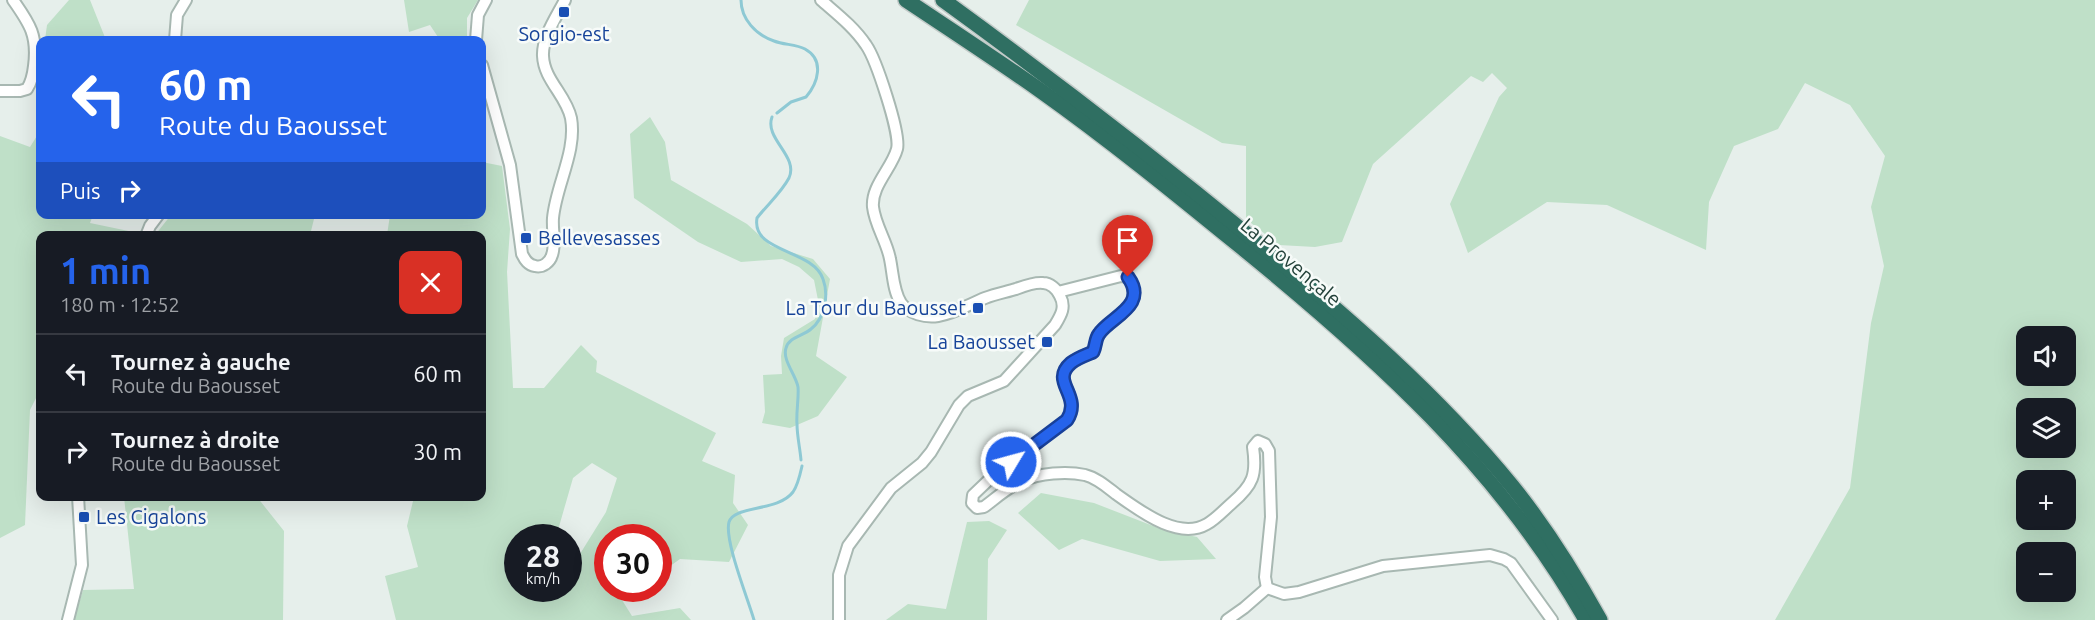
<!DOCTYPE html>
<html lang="fr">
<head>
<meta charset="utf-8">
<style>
  :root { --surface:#171b24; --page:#20242c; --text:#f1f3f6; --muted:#9ea1a6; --line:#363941; --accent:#2563eb }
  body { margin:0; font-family:Ubuntu,sans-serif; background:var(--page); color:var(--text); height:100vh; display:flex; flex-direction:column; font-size:22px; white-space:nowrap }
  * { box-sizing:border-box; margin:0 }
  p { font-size:20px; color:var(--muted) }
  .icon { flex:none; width:33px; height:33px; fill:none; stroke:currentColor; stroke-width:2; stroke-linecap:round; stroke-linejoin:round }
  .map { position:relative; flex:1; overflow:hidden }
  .drawer { position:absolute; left:36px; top:231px; width:450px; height:270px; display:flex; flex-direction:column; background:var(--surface); border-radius:12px; box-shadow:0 6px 24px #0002 }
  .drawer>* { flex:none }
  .hud { position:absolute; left:36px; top:36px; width:450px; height:183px; border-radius:12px; box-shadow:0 6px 24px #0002; background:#2563eb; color:#fff; overflow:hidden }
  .tools { position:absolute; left:2016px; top:326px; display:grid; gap:12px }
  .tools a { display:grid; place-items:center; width:60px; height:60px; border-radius:12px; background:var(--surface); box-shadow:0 6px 24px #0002; font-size:30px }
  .speed { position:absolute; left:504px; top:524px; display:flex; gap:12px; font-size:30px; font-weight:700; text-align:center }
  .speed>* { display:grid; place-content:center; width:78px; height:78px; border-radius:50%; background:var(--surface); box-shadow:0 6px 24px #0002; line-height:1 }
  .speed small { font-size:15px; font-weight:400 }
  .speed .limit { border:9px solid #d22; background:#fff; color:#111 }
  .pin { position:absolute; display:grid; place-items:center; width:51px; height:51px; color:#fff; margin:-62px -26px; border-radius:50% 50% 50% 0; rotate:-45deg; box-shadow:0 0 6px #0007 }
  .pin .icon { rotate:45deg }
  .me { position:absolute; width:66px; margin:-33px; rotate:53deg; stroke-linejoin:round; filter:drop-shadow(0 0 4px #0008) }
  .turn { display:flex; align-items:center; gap:21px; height:126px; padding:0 24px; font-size:27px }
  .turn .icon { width:78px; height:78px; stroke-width:2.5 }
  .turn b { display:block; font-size:42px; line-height:51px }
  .then { display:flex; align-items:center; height:57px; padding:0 24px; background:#0003; gap:12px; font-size:22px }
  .round { display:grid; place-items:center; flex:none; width:63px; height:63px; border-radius:12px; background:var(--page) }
  .head { display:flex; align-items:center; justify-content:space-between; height:102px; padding:0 24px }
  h1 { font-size:36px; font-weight:700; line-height:45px; color:var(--accent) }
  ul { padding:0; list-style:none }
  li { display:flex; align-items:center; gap:18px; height:78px; padding:0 24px; border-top:2px solid var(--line) }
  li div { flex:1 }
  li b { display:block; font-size:22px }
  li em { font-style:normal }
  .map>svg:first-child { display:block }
</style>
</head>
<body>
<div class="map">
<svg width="2095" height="620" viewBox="0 0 2095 620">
  <rect width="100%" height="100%" fill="#e6efeb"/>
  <!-- green -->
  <g fill="#bfe0c8" fill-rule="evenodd">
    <polygon points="69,0 90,0 106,40 45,40 47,25"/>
    <polygon points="404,0 478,0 467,18 467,40 440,40 430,25 409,32"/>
    <path d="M1029 0H2095V620H1775L1850 488 1871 323 1884 266 1871 207 1885 156 1850 105 1805 83 1778 129 1734 146 1709 202 1706 250 1607 205 1547 202 1468 253 1450 204 1499 97 1507 88 1492 73 1483 82 1471 76 1373 164 1342 242 1315 247 1279 245 1246 219V146L1222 143 1016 25ZM2026 336H2066V375H2026ZM2026 408H2066V447H2026ZM2026 480H2066V519H2026ZM2026 552H2066V591H2026Z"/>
    <polygon points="650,117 665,142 671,180 747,224 771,246 813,259 830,279 816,356 847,377 818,416 790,428 762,423 765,412 763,375 782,374 781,356 784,338 815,319 818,300 814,280 799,267 782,259 741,262 698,242 634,198 630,134"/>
    <polygon points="40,131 40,214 93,215 90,223 148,235 40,236 40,390 30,410 25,525 0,538 0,136 30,147"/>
    <path d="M482 162 502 166 510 229 507 272 513 388H544L581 345 597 361 596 372 716 433 702 461 735 475 733 503 748 525 729 562 680 559 659 574 658 537H608V588H639L622 600 632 616 680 608 691 620H396L385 576 418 567 407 526 414 497 482 496V236L387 235 390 215 482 214ZM592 463 617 478 606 512 575 562 569 560 568 588H518V537H556L573 478Z"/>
    <polygon points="171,215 171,214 315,215 310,235 155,235"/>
    <polygon points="1041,493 1094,503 1161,529 1197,537 1216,559 1160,561 1082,539 1059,550 1018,513"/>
    <polygon points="124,497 257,497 284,531 283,620 74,620 83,590 134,589"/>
    <polygon points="989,521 1007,530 988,559 987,620 886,620 908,604 946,609 967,522"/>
  </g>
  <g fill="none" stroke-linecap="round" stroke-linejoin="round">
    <!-- stream -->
    <g stroke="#8ec9d4" stroke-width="3">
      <path d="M741 0C741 19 756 35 774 41 784 45 796 44 805 49 825 60 818 83 806 97L791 102 777 113"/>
      <path d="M772 117C764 139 799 156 789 178 781 193 767 205 757 218 751 253 813 249 823 279 829 295 825 318 811 329 803 336 789 337 786 348 782 360 796 375 798 387 799 398 796 412 797 424 797 436 800 448 801 460"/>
      <path d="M754 620C748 599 724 540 729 522 734 505 778 512 793 492 798 485 800 475 802 466"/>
    </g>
    <!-- minor casing -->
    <g stroke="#a8b8b2" stroke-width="14">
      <g id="minor">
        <path d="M821 0C837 14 854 27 866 45 876 59 901 134 897 149 892 168 871 186 873 207 875 225 887 242 890 259 893 273 893 291 901 303 909 314 926 318 938 316 955 313 970 304 985 298 995 294 1006 292 1016 289 1024 286 1034 282 1043 283 1050 283 1057 289 1060 296 1066 307 1061 315 1055 325L1004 381 968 396 959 405 931 452 922 463 891 488 848 546 839 575V620"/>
        <polyline points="175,40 177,15 186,0"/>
        <polyline points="476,40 478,15 486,0"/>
        <path d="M482 65 510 165 522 254C525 260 528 265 535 266 543 268 550 262 552 255 556 244 552 230 553 218 556 185 577 151 571 118 566 95 544 80 543 56 542 37 557 16 565 0"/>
        <path d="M0 91H20L27 89C32 81 33 75 34 66 38 36 30 24 13 0"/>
        <polyline points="146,236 150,226 159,214"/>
        <path d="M1058 292 1121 276 1128 277C1149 306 1110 317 1099 334 1095 339 1096 346 1093 352 1086 355 1077 358 1071 363 1049 381 1083 395 1067 420L994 475 973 495 972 503 977 508 984 507C996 498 1008 487 1022 481 1039 473 1067 471 1085 475 1097 478 1107 487 1116 494 1139 510 1178 541 1207 524 1216 519 1224 510 1232 503 1253 485 1257 475 1253 447L1258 441 1265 444 1269 451 1271 517 1265 577 1267 588"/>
        <polyline points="1267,588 1284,594 1299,592 1383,566 1490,555 1504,559 1511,563 1552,620"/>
        <polyline points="68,620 82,565 78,496"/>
        <polyline points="1227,620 1244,608 1267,588"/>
      </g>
    </g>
    <!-- highway casing -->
    <g stroke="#c2cac8" stroke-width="18">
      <g id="highway">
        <path d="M906 0C951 30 997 60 1041 91 1110 140 1175 193 1240 246 1373 354 1501 469 1586 620"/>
        <path d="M943 0C1049 77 1153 157 1254 240 1346 316 1437 394 1512 486 1546 528 1574 573 1600 620"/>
      </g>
    </g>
    <!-- minor -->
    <use href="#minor" stroke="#fff" stroke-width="10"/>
    <!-- highway -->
    <use href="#highway" stroke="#2f6f62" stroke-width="15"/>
  </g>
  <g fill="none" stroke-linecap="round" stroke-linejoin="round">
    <!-- route casing -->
    <g stroke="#184099" stroke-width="15">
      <path id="route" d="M1011 462 1067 420C1083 395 1049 382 1071 363 1077 358 1086 355 1093 352 1096 346 1095 339 1099 334 1110 317 1149 306 1128 277"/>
    </g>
    <!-- route -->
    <use href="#route" stroke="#2563eb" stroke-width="10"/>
  </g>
  <!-- markers -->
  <g fill="#1a4fb4" stroke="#f7fbf9" stroke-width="2">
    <rect x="558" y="6" width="12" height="12" rx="3"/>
    <rect x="520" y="232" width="12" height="12" rx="3"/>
    <rect x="972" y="302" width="12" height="12" rx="3"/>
    <rect x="1041" y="336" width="12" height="12" rx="3"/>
    <rect x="78" y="511" width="12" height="12" rx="3"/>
  </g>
  <g text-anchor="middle" stroke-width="5" stroke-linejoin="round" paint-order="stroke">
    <!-- transit labels -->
    <g font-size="20" fill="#164399" stroke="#f7fbf9" text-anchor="start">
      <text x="564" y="41" text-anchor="middle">Sorgio-est</text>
      <text x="538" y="245">Bellevesasses</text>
      <text x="966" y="315" text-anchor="end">La Tour du Baousset</text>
      <text x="1035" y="349" text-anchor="end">La Baousset</text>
      <text x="96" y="524">Les Cigalons</text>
    </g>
    <!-- street labels -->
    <g font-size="20" fill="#24423a" stroke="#f7fbf9">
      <text transform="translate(1291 262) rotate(40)" y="7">La Provençale</text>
    </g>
  </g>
</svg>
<div class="tools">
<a><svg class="icon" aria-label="sound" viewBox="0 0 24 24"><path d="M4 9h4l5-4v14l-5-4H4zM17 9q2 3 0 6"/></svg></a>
<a><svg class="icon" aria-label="layers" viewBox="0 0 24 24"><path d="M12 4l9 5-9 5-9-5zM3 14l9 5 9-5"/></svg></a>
<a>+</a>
<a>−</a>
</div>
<div class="speed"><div>28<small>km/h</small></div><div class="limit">30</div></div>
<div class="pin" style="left:1128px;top:277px;background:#d93025"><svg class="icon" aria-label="arrive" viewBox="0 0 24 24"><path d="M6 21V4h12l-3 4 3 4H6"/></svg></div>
<svg class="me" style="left:1011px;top:462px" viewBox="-20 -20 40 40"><circle r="17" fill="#2563eb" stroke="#fff" stroke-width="3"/><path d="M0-11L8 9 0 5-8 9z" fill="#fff"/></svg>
<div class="hud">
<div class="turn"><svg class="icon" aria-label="left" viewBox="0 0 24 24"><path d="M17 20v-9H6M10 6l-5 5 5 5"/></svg><div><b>60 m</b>Route du Baousset</div></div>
<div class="then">Puis<svg class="icon" aria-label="right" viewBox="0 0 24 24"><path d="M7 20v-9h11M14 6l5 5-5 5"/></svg></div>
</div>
<section class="drawer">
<div class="head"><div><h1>1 min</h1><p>180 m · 12:52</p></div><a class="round" style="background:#d93025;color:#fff"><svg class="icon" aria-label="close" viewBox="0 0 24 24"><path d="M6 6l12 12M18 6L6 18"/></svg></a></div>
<ul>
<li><svg class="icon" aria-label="left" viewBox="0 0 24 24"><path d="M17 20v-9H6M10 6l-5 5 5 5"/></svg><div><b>Tournez à gauche</b><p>Route du Baousset</p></div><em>60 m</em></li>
<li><svg class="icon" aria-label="right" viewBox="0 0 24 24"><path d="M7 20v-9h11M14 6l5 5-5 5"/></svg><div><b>Tournez à droite</b><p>Route du Baousset</p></div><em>30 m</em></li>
</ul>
</section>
</div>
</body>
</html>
